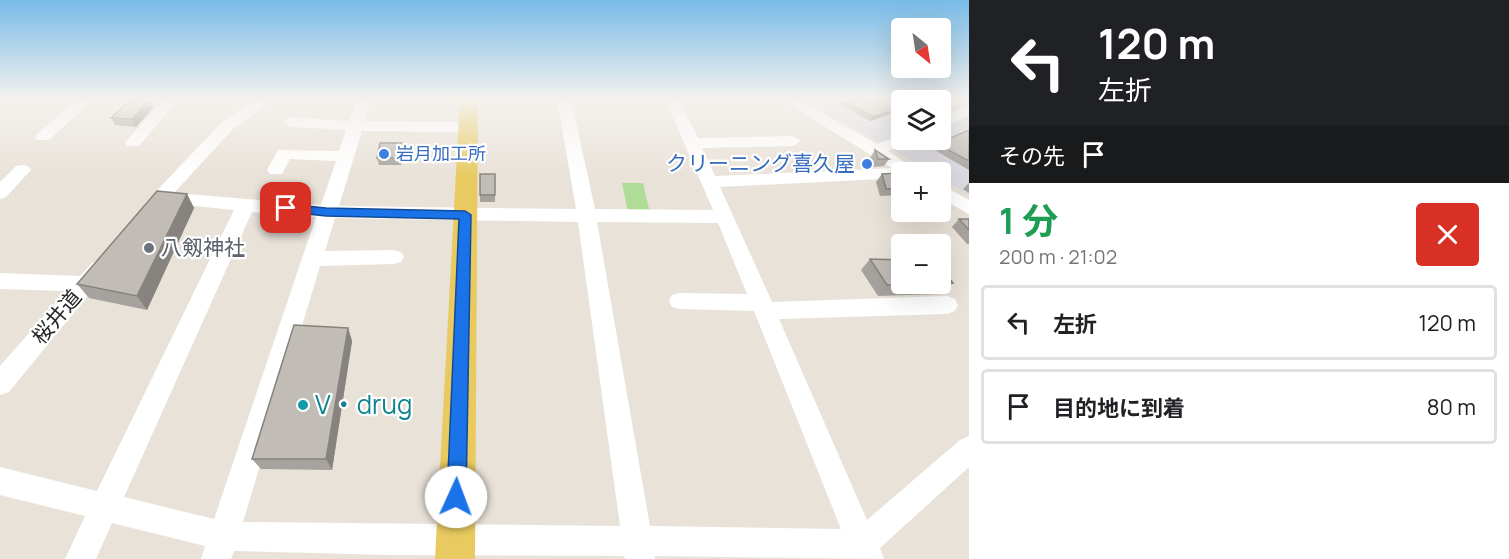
<!DOCTYPE html>
<html lang="ja">
<head>
<meta charset="utf-8">
<style>
  :root { --surface:#fff; --page:#f6f6f6; --text:#202124; --muted:#757577; --line:#e0e0e0 }
  body { margin:0; font-family:Manrope,"Noto Sans JP",sans-serif; background:var(--page); color:var(--text); height:100vh; display:flex; flex-direction:column; font-size:22px; white-space:nowrap }
  * { box-sizing:border-box; margin:0 }
  p { font-size:20px; color:var(--muted) }
  .icon { flex:none; width:33px; height:33px; fill:none; stroke:currentColor; stroke-width:2; stroke-linecap:round; stroke-linejoin:round }
  .map { position:relative; flex:1; overflow:hidden }
  .sheet { display:flex; flex-direction:column; background:var(--surface); width:540px }
  .sheet>* { flex:none }
  .banner { background:#202124; color:#fff; overflow:hidden }
  .needle { width:39px; rotate:150deg }
  .buttons { position:absolute; left:891px; top:18px; display:grid; gap:12px }
  .buttons a { display:grid; place-items:center; width:60px; height:60px; border-radius:6px; background:var(--surface); box-shadow:0 6px 24px #0002; font-size:30px }
  .pin { position:absolute; display:grid; place-items:center; width:51px; height:51px; color:#fff; margin:-26px; border-radius:12px; box-shadow:0 3px 9px #0006 }
  .me { position:absolute; width:66px; margin:-33px; rotate:2deg; stroke-linejoin:round; filter:drop-shadow(0 0 4px #0008) }
  .turn { display:flex; align-items:center; gap:21px; height:126px; padding:0 30px; font-size:27px }
  .turn .icon { width:78px; height:78px; stroke-width:2.5 }
  .turn b { display:block; font-size:42px; line-height:51px }
  .then { display:flex; align-items:center; height:57px; padding:0 30px; background:#0003; gap:12px; font-size:22px }
  .round { display:grid; place-items:center; flex:none; width:63px; height:63px; border-radius:6px; background:var(--page) }
  .summary { display:flex; align-items:center; justify-content:space-between; height:102px; padding:0 30px }
  h1 { font-size:36px; font-weight:700; line-height:45px; color:#1e9e55 }
  ul { padding:0; list-style:none }
  li { display:flex; align-items:center; gap:18px; height:75px; margin:0 12px 9px; padding:0 18px; border:3px solid var(--line); border-radius:6px }
  li div { flex:1 }
  li b { display:block; font-size:22px }
  li em { font-style:normal }
  main { display:flex; flex:1; min-height:0 }
  .map>svg:first-child { display:block }
</style>
</head>
<body>
<main>
<div class="map">
<svg width="969" height="559" viewBox="0 0 969 559">
  <rect width="100%" height="100%" fill="#e9e2d9"/>
  <!-- industrial -->
  <path fill="#dcdae2" fill-rule="evenodd" d="M806 99H969V195L941 178 940 172H931ZM902 100H940V140H902Z"/>
  <!-- green -->
  <polygon fill="#afdd98" points="622,183 643,183 650,213 628,212"/>
  <g fill="none" stroke-linecap="round" stroke-linejoin="round">
    <!-- minor -->
    <g fill="#fff" fill-rule="evenodd">
      <polygon points="78,99 94,99 49,140 37,140 35,137 37,134"/>
      <polygon points="164,99 179,99 139,146 127,146 125,143 127,140"/>
      <path d="M257 99H274L233 129 174 193 321 205 336 161 290 159 282 174H270L267 170 278 150 339 151 346 130 291 127 283 122 291 117 349 121 357 99H371L365 121 468 122 476 127 468 132 362 131 339 206 576 209 557 99H571L595 209 713 210 665 99H679L698 138 793 136 801 141 793 146 702 148 715 176 892 168 780 99H798L877 144 902 135V140H910L908 143 888 151 907 164 905 167 916 168 919 172H902V178L720 187 772 302 947 296 955 299 958 305 955 311 947 314 779 319 867 520 960 440 969 436V467L880 548 884 559 655 556V559H625L624 556 390 555 234 551 231 559H201L205 546 112 523 96 559H65L85 516 0 495V467L97 491 234 210 165 203 154 209 148 207 145 203 221 123ZM252 212 316 217 214 519 124 497ZM335 218 578 222 620 526 243 522 320 266 394 264 401 262 404 257 401 252 394 250 325 251ZM597 222 718 223 747 294 680 293 672 295 669 301 672 307 680 309 754 311 841 529 650 526Z"/>
      <polygon points="969,106 969,116 940,128 940,117"/>
      <polygon points="22,165 28,166 31,170 6,197 0,199 0,182 16,166"/>
      <polygon points="940,184 969,200 969,214 940,198"/>
      <polygon points="99,260 106,263 109,268 106,273 9,392 0,395 0,366 66,291 0,289 0,273 80,276 92,263"/>
    </g>
    <!-- major -->
    <polygon fill="#e8ca60" fill-rule="evenodd" points="460,99 478,99 475,559 435,559"/>
  </g>
  <!-- wall -->
  <g fill="#a6a29d">
    <polygon points="830,99 890,99 901,110 870,121"/>
    <polygon points="149,100 153,108 136,127 115,125 111,118"/>
    <polygon points="969,130 969,170 933,149 937,144"/>
    <polygon points="875,150 889,159 884,166 873,167 870,158"/>
    <polygon points="403,151 401,165 379,165 377,158"/>
    <polygon points="902,173 902,195 880,196 876,182 882,174"/>
    <rect x="480" y="174" width="15" height="28"/>
    <polygon points="969,183 969,193 963,189"/>
    <polygon points="187,194 194,208 147,310 89,298 77,284"/>
    <polygon points="959,219 969,219 969,244 967,244 952,227"/>
    <polygon points="870,259 953,283 942,294 878,296 861,270"/>
    <polygon points="348,328 352,341 332,470 261,469 252,459"/>
  </g>
  <!-- shaded-wall -->
  <g fill="#87847f">
    <polygon points="149,100 153,108 136,127 132,119"/>
    <polygon points="902,107 902,110 870,121 873,117"/>
    <polygon points="402,143 403,151 401,165 400,158"/>
    <polygon points="187,194 194,208 147,310 137,296"/>
    <polygon points="348,328 352,341 332,470 326,459"/>
  </g>
  <!-- building -->
  <g fill="#c1bcb6" stroke="#87847f" stroke-width="1.5">
    <polygon points="131,99 149,100 132,119 111,118"/>
    <polygon points="839,99 890,99 902,105 902,107 873,117"/>
    <polygon points="969,130 969,161 937,144"/>
    <polygon points="380,143 402,143 400,158 377,158"/>
    <polygon points="875,150 889,159 878,159"/>
    <polygon points="902,173 902,188 886,189 882,174"/>
    <rect x="480" y="174" width="15" height="21"/>
    <polygon points="157,191 187,194 137,296 77,284"/>
    <polygon points="959,219 969,219 969,230"/>
    <polygon points="870,259 902,260 902,284 940,284 940,266 953,283 887,285"/>
    <polygon points="294,325 348,328 326,459 252,459"/>
  </g>
  <!-- sky -->
  <linearGradient id="sky" x2="0" y2="1"><stop stop-color="#78bbe8"/><stop offset="0.56" stop-color="#f5f2ee"/><stop offset="1" stop-color="#f5f2ee" stop-opacity="0"/></linearGradient>
  <rect width="969" height="177" fill="url(#sky)"/>
  <!-- route -->
  <polygon fill="#1a73e8" stroke="#114b97" stroke-width="1.5" points="286,204 326,208 465,211 471,215 466,497 463,503 456,506 450,503 447,497 459,219 326,216 281,211 281,206"/>
  <!-- markers -->
  <g fill="#3f7fe0" stroke="#fff" stroke-width="2">
    <circle cx="384" cy="154" r="6"/>
    <circle cx="867" cy="164" r="6"/>
  </g>
  <circle fill="#6b7280" stroke="#fff" stroke-width="2" cx="149" cy="248" r="6"/>
  <circle fill="#0f9aa8" stroke="#fff" stroke-width="2" cx="303" cy="405" r="6"/>
  <g text-anchor="middle" stroke-width="4.5" stroke-linejoin="round" paint-order="stroke">
    <!-- far-shop labels -->
    <g font-size="18" fill="#366cbe" stroke="#fff" text-anchor="start">
      <text x="396" y="160">岩月加工所</text>
    </g>
    <!-- shop labels -->
    <g font-size="21" fill="#366cbe" stroke="#fff" text-anchor="end">
      <text x="855" y="171">クリーニング喜久屋</text>
    </g>
    <!-- worship labels -->
    <g font-size="21" fill="#5b616d" stroke="#fff" text-anchor="start">
      <text x="161" y="255">八剱神社</text>
    </g>
    <!-- street labels -->
    <g font-size="21" fill="#272727" stroke="#fff">
      <text transform="translate(57 317) rotate(-50)" y="7">桜井道</text>
    </g>
    <!-- near-culture labels -->
    <g font-size="26" fill="#0d838f" stroke="#fff" text-anchor="start">
      <text x="315" y="414">V・drug</text>
    </g>
  </g>
</svg>
<div class="buttons">
<a><svg class="needle" viewBox="-14 -14 28 28"><path d="M0-13l5 13h-10z" fill="#e53935"/><path d="M0 13l5-13h-10z" fill="#757577"/></svg></a>
<a><svg class="icon" aria-label="layers" viewBox="0 0 24 24"><path d="M12 4l9 5-9 5-9-5zM3 14l9 5 9-5"/></svg></a>
<a>+</a>
<a>−</a>
</div>
<div class="pin" style="left:286px;top:208px;background:#d93025"><svg class="icon" aria-label="arrive" viewBox="0 0 24 24"><path d="M6 21V4h12l-3 4 3 4H6"/></svg></div>
<svg class="me" style="left:456px;top:497px" viewBox="-20 -20 40 40"><circle r="19" fill="#fff"/><path d="M0-13L10 11 0 6-10 11z" fill="#1a73e8"/></svg>
</div>
<section class="sheet">
<div class="banner">
<div class="turn"><svg class="icon" aria-label="left" viewBox="0 0 24 24"><path d="M17 20v-9H6M10 6l-5 5 5 5"/></svg><div><b>120 m</b>左折</div></div>
<div class="then">その先<svg class="icon" aria-label="arrive" viewBox="0 0 24 24"><path d="M6 21V4h12l-3 4 3 4H6"/></svg></div>
</div>
<div class="summary"><div><h1>1 分</h1><p>200 m · 21:02</p></div><a class="round" style="background:#d93025;color:#fff"><svg class="icon" aria-label="close" viewBox="0 0 24 24"><path d="M6 6l12 12M18 6L6 18"/></svg></a></div>
<ul>
<li><svg class="icon" aria-label="left" viewBox="0 0 24 24"><path d="M17 20v-9H6M10 6l-5 5 5 5"/></svg><div><b>左折</b></div><em>120 m</em></li>
<li><svg class="icon" aria-label="arrive" viewBox="0 0 24 24"><path d="M6 21V4h12l-3 4 3 4H6"/></svg><div><b>目的地に到着</b></div><em>80 m</em></li>
</ul>
</section>
</main>
</body>
</html>
